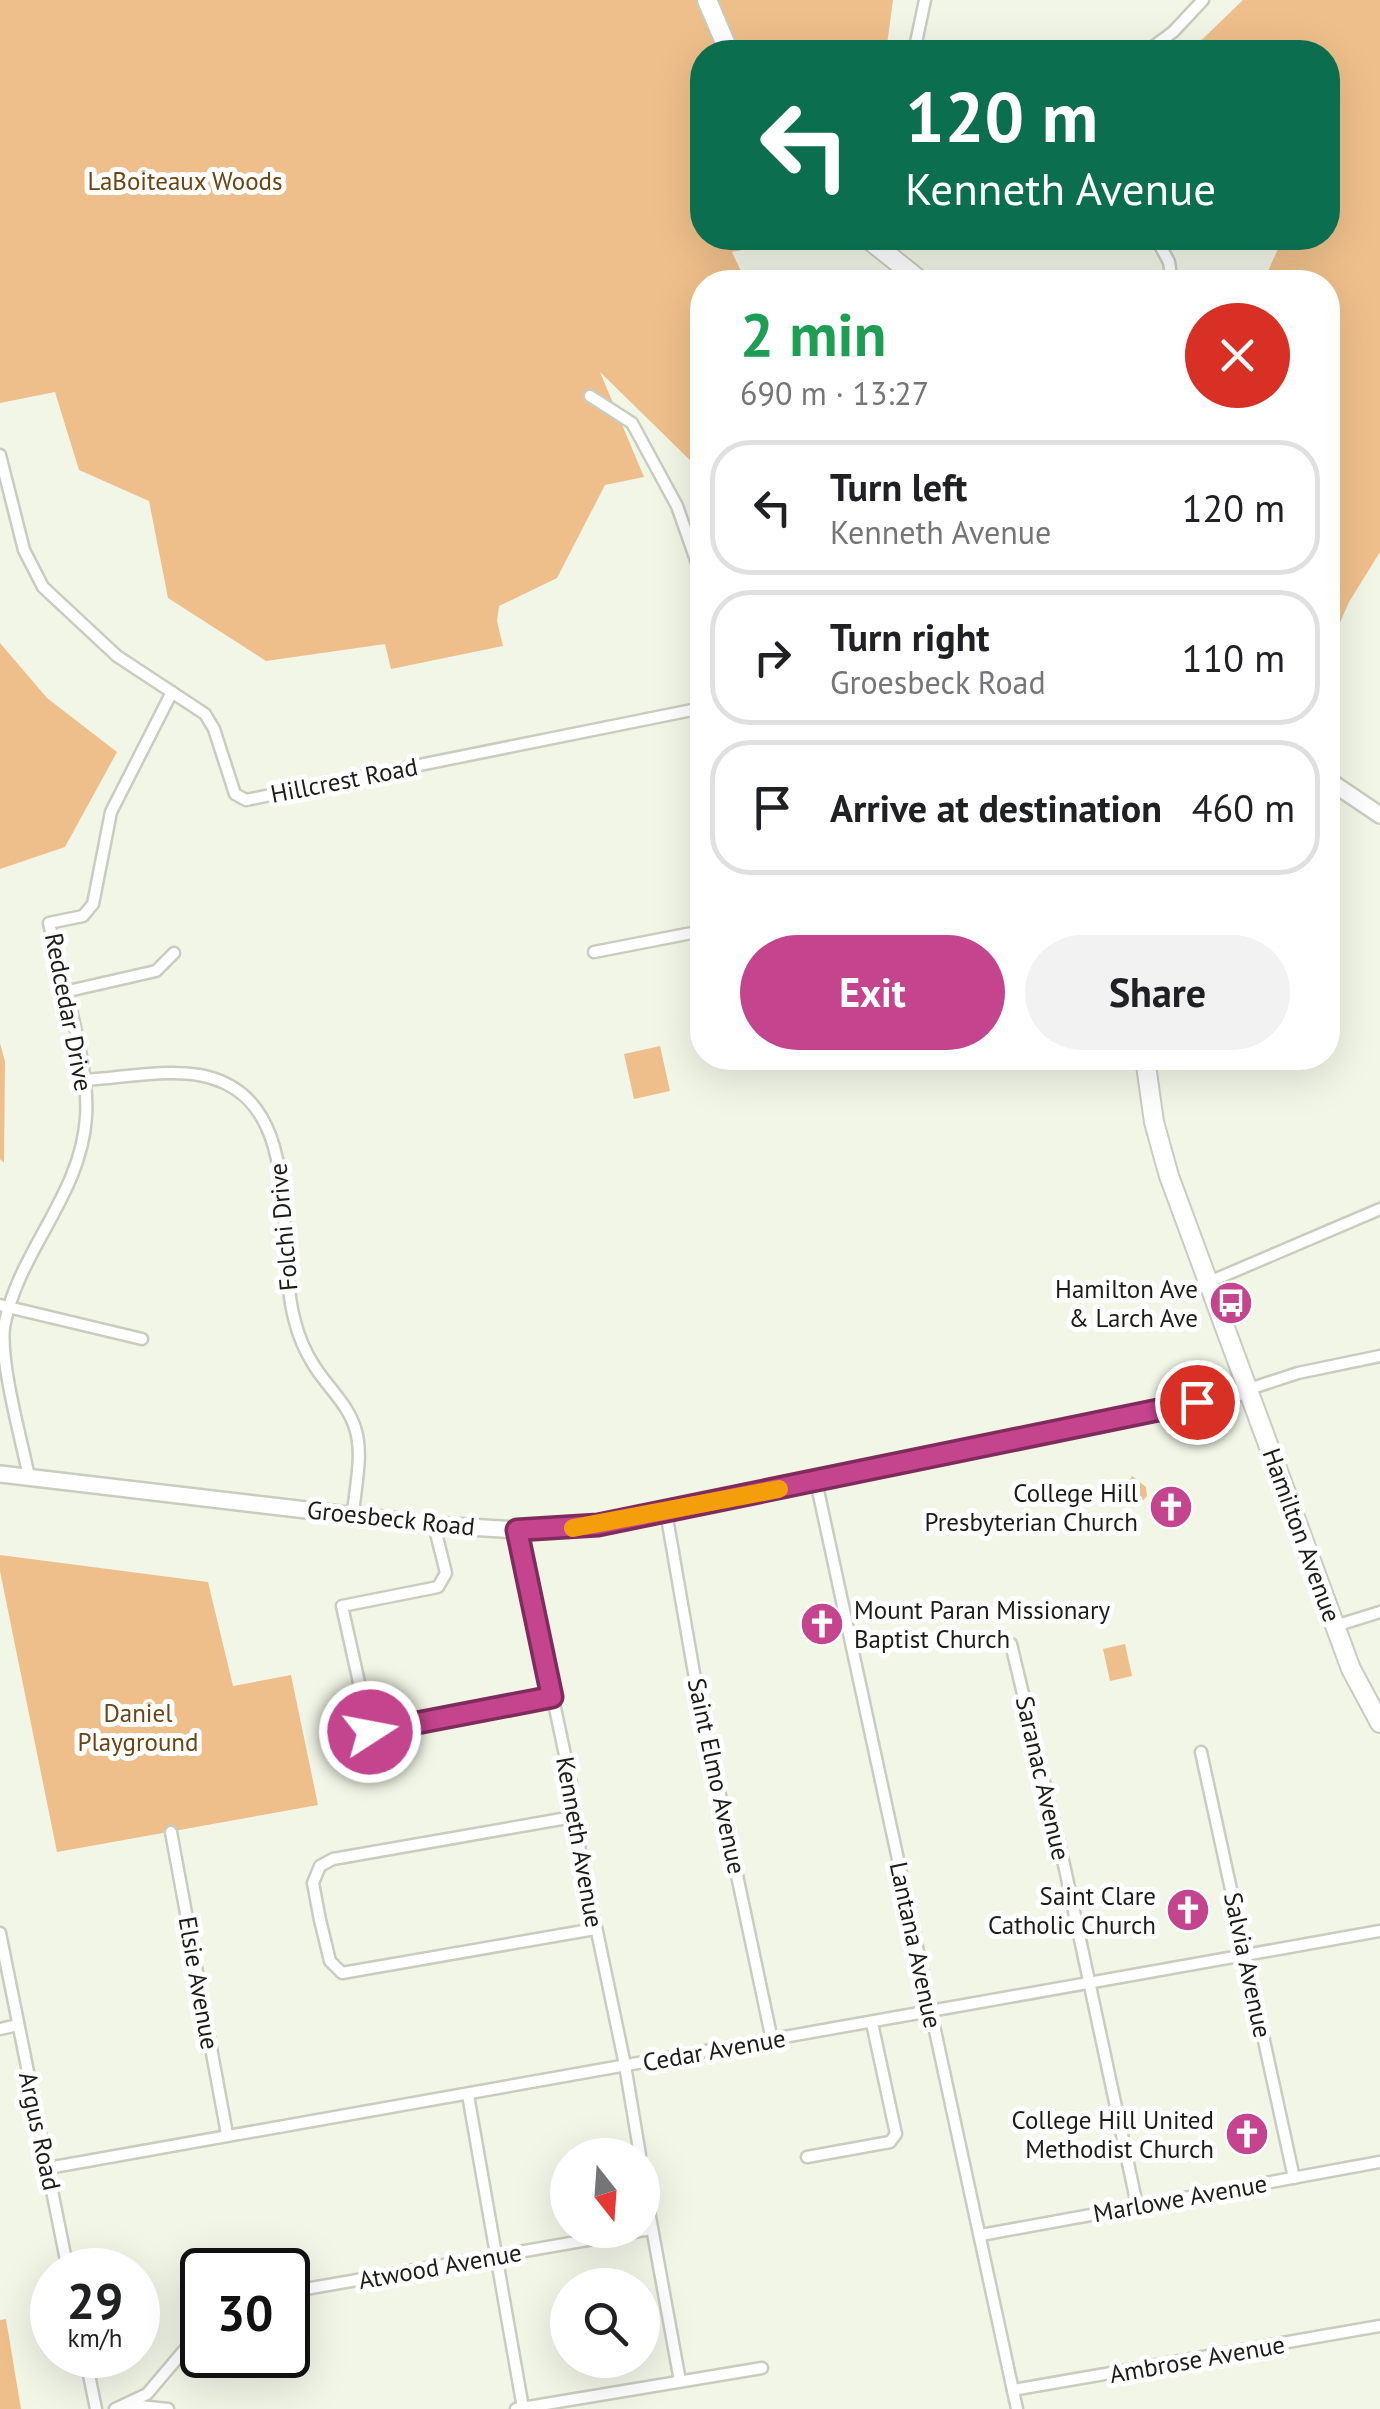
<!DOCTYPE html>
<html lang="en">
<head>
<meta charset="utf-8">
<style>
  :root { --surface:#fff; --page:#f2f2f2; --text:#202124; --muted:#757577; --line:#e0e0e0; --accent:#c4448e }
  body { margin:0; font-family:"PT Sans",sans-serif; background:var(--page); color:var(--text); height:100vh; display:flex; flex-direction:column; font-size:38px; white-space:nowrap }
  * { box-sizing:border-box; margin:0 }
  p { font-size:32px; color:var(--muted) }
  .icon { flex:none; width:55px; height:55px; fill:none; stroke:currentColor; stroke-width:2; stroke-linecap:round; stroke-linejoin:round }
  .map { position:relative; flex:1; overflow:hidden }
  .details { position:absolute; left:690px; top:270px; width:650px; height:800px; display:flex; flex-direction:column; background:var(--surface); border-radius:40px; box-shadow:0 10px 40px #0002 }
  .details>* { flex:none }
  .guide { position:absolute; left:690px; top:40px; width:650px; height:210px; border-radius:40px; box-shadow:0 10px 40px #0002; background:#0b6e4f; color:#fff; overflow:hidden }
  .needle { width:65px; rotate:163deg }
  .tools { position:absolute; left:550px; top:2138px; display:grid; gap:20px }
  .tools a { display:grid; place-items:center; width:110px; height:110px; border-radius:50%; background:var(--surface); box-shadow:0 10px 40px #0002; font-size:50px }
  .speed { position:absolute; left:30px; top:2248px; display:flex; gap:20px; font-size:50px; font-weight:700; text-align:center }
  .speed>* { display:grid; place-content:center; width:130px; height:130px; border-radius:50%; background:var(--surface); box-shadow:0 10px 40px #0002; line-height:1 }
  .speed small { font-size:25px; font-weight:400 }
  .speed .limit { border:5px solid #111; border-radius:15px; background:#fff; color:#111 }
  .pin { position:absolute; display:grid; place-items:center; width:85px; height:85px; color:#fff; margin:-42px; border:5px solid #fff; border-radius:50%; box-shadow:0 2px 10px #0007 }
  .me { position:absolute; width:110px; margin:-55px; rotate:79deg; stroke-linejoin:round; filter:drop-shadow(0 0 8px #0008) }
  .turn { display:flex; align-items:center; gap:35px; height:210px; padding:0 50px; font-size:45px }
  .turn .icon { width:130px; height:130px; stroke-width:2.5 }
  .turn b { display:block; font-size:70px; line-height:85px }
  .round { display:grid; place-items:center; flex:none; width:105px; height:105px; border-radius:52px; background:var(--page) }
  .headline { display:flex; align-items:center; justify-content:space-between; height:170px; padding:0 50px }
  h1 { font-size:60px; font-weight:600; line-height:75px; color:#1e9e55 }
  .button { display:flex; gap:20px; margin-top:auto; padding:20px 50px }
  .button a { flex:1; height:115px; border-radius:60px; background:var(--accent); color:#fff; font-size:40px; font-weight:600; line-height:115px; text-align:center }
  .button a+a { background:var(--page); color:var(--text) }
  ul { padding:0; list-style:none }
  li { display:flex; align-items:center; gap:30px; height:135px; margin:0 20px 15px; padding:0 30px; border:5px solid var(--line); border-radius:40px }
  li div { flex:1 }
  li b { display:block; font-size:38px }
  li em { font-style:normal }
  .map>svg:first-child { display:block }
</style>
</head>
<body>
<div class="map">
<svg width="1380" height="2409" viewBox="0 0 1380 2409">
  <rect width="100%" height="100%" fill="#f1f6e7"/>
  <!-- green -->
  <g fill="#efbf8b">
    <polygon points="0,0 893,0 886,52 702,52 702,238 803,238 732,252 746,282 702,282 702,472 600,372 644,477 605,485 557,578 499,606 497,621 503,646 391,669 385,644 266,661 168,598 149,501 79,470 55,392 0,403"/>
    <polygon points="1243,0 1380,0 1380,552 1349,602 1328,650 1328,282 1263,282 1283,238 1328,238 1328,52 1189,52"/>
    <polygon points="0,643 47,698 117,752 65,847 0,869"/>
    <polygon points="0,1043 5,1062 4,1163 0,1159"/>
    <polygon points="660,1046 670,1091 634,1099 624,1054"/>
    <polygon points="1132,1476 1146,1487 1147,1496 1140,1504 1128,1501 1124,1490"/>
    <polygon points="0,1555 208,1582 233,1686 291,1675 318,1805 57,1852 0,1571"/>
    <polygon points="1125,1644 1132,1676 1110,1681 1103,1649"/>
    <polygon points="6,2319 21,2409 0,2409 0,2320"/>
  </g>
  <g fill="none" stroke-linecap="round" stroke-linejoin="round">
    <!-- street casing -->
    <g stroke="#c8cdbf" stroke-width="15">
      <g id="street">
        <polyline points="914,52 925,0"/>
        <polyline points="1146,52 1173,32 1203,0"/>
        <polyline points="1156,238 1169,262 1172,282"/>
        <polyline points="590,396 632,423 677,506 702,577"/>
        <polyline points="0,455 24,550 43,587 117,656 205,714 214,729 235,794 246,800 702,708"/>
        <polyline points="594,952 702,931"/>
        <polyline points="64,992 156,971 174,953"/>
        <path d="M85 1080C121 1078 163 1069 199 1075 308 1094 274 1240 294 1318 298 1335 305 1352 315 1367 329 1389 349 1405 356 1431 363 1457 355 1488 353 1514"/>
        <polyline points="1209,1282 1380,1209"/>
        <polyline points="0,1305 142,1339"/>
        <polyline points="1249,1389 1298,1373 1380,1356"/>
        <path d="M29 1477C21 1438 0 1364 4 1327 18 1251 81 1196 86 1117 90 1064 61 977 49 923L83 916 93 904 111 812 172 692"/>
        <polyline points="816,1481 1017,2409"/>
        <polyline points="666,1512 694,1673 772,2040"/>
        <polyline points="434,1525 446,1573 438,1587 342,1606 370,1732 552,1697"/>
        <polyline points="517,1530 571,1783 573,1817 625,2065 640,2155"/>
        <polyline points="1335,1626 1380,1612"/>
        <polyline points="1011,1644 1065,1869 1137,2205"/>
        <polyline points="1201,1752 1294,2178"/>
        <polyline points="573,1817 333,1859 320,1866 313,1883 320,1920 330,1961 342,1973 595,1929"/>
        <polyline points="171,1832 227,2134"/>
        <polyline points="0,1933 68,2270"/>
        <polyline points="0,2029 18,2025"/>
        <polyline points="468,2095 523,2408"/>
        <polyline points="807,2157 890,2142 896,2134 872,2023"/>
        <polyline points="48,2168 1380,1931"/>
        <polyline points="642,2173 680,2381"/>
        <polyline points="981,2235 1380,2162"/>
        <polyline points="288,2292 651,2229"/>
        <polyline points="85,2355 96,2409"/>
        <polyline points="1013,2390 1380,2326"/>
        <polyline points="130,2405 168,2409"/>
        <polyline points="115,2409 147,2394 202,2329"/>
        <polyline points="516,2409 762,2368"/>
      </g>
    </g>
    <!-- secondary casing -->
    <g stroke="#c8cdbf" stroke-width="20">
      <g id="secondary">
        <polyline points="1328,780 1380,815"/>
        <polyline points="0,1474 434,1525 517,1530 598,1525 666,1512 1232,1395 1249,1389"/>
      </g>
    </g>
    <!-- primary casing -->
    <g stroke="#c8cdbf" stroke-width="22">
      <g id="primary">
        <polyline points="707,0 729,52"/>
        <polyline points="867,238 922,282"/>
        <polyline points="1145,1058 1154,1122 1169,1176 1351,1669 1380,1723"/>
      </g>
    </g>
    <!-- street -->
    <use href="#street" stroke="#fff" stroke-width="10"/>
    <!-- secondary -->
    <use href="#secondary" stroke="#fff" stroke-width="15"/>
    <!-- primary -->
    <use href="#primary" stroke="#fff" stroke-width="18"/>
  </g>
  <g fill="none" stroke-linecap="round" stroke-linejoin="round">
    <!-- route casing -->
    <g stroke="#7f2c5c" stroke-width="25">
      <polyline id="route" points="370,1732 552,1697 517,1530 598,1525 1197,1402"/>
    </g>
    <!-- route -->
    <use href="#route" stroke="#c4448e" stroke-width="18"/>
    <!-- slow -->
    <polyline stroke="#f59e0b" stroke-width="18" points="573,1528 779,1489"/>
  </g>
  <!-- icons -->
  <defs>
    <g id="bus-disc" transform="scale(2.25)"><circle r="9.5" fill="#c4448e" stroke="#fff"/><path d="M-5-6H5V4H4V6H2V4H-2V6H-4V4H-5ZM-3.5-4V0h7V-4ZM-3.5 1.2v1.5H-2V1.2ZM2 1.2v1.5H3.5V1.2Z" fill="#fff"/></g>
    <g id="church-disc" transform="scale(2.25)"><circle r="9.5" fill="#c4448e" stroke="#fff"/><path d="M-1.2-6h2.4v3.5h3.3v2.4h-3.3V6h-2.4V-.1h-3.3v-2.4h3.3Z" fill="#fff"/></g>
  </defs>
  <g fill-rule="evenodd">
    <use href="#bus-disc" x="1231" y="1303"/>
    <use href="#church-disc" x="1171" y="1507"/>
    <use href="#church-disc" x="822" y="1624"/>
    <use href="#church-disc" x="1188" y="1910"/>
    <use href="#church-disc" x="1247" y="2134"/>
  </g>
  <g text-anchor="middle" stroke-width="10" stroke-linejoin="round" paint-order="stroke">
    <!-- park labels -->
    <g font-size="25" fill="#6a4412" stroke="#fff">
      <text x="185" y="190">LaBoiteaux Woods</text>
      <text x="138" y="1722">Daniel<tspan x="138" dy="29">Playground</tspan></text>
    </g>
    <!-- street labels -->
    <g font-size="25" fill="#1b1d18" stroke="#fff">
      <text transform="translate(344 780) rotate(-11)" y="9">Hillcrest Road</text>
      <text transform="translate(69 1012) rotate(79)" y="9">Redcedar Drive</text>
      <text transform="translate(283 1227) rotate(-95)" y="9">Folchi Drive</text>
      <text transform="translate(391 1518) rotate(6)" y="9">Groesbeck Road</text>
      <text transform="translate(1302 1535) rotate(70)" y="9">Hamilton Avenue</text>
      <text transform="translate(717 1776) rotate(78)" y="9">Saint Elmo Avenue</text>
      <text transform="translate(1043 1778) rotate(77)" y="9">Saranac Avenue</text>
      <text transform="translate(580 1842) rotate(80)" y="9">Kenneth Avenue</text>
      <text transform="translate(916 1945) rotate(78)" y="9">Lantana Avenue</text>
      <text transform="translate(1248 1965) rotate(78)" y="9">Salvia Avenue</text>
      <text transform="translate(199 1983) rotate(80)" y="9">Elsie Avenue</text>
      <text transform="translate(714 2050) rotate(-10)" y="9">Cedar Avenue</text>
      <text transform="translate(40 2131) rotate(78)" y="9">Argus Road</text>
      <text transform="translate(1180 2198) rotate(-10)" y="9">Marlowe Avenue</text>
      <text transform="translate(440 2266) rotate(-10)" y="9">Atwood Avenue</text>
      <text transform="translate(1197 2359) rotate(-10)" y="9">Ambrose Avenue</text>
    </g>
    <!-- poi labels -->
    <g font-size="25" fill="#1b1d18" stroke="#fff" text-anchor="end">
      <text x="1198" y="1298">Hamilton Ave<tspan x="1198" dy="29">&amp; Larch Ave</tspan></text>
      <text x="1138" y="1502">College Hill<tspan x="1138" dy="29">Presbyterian Church</tspan></text>
      <text x="854" y="1619" text-anchor="start">Mount Paran Missionary<tspan x="854" dy="29">Baptist Church</tspan></text>
      <text x="1156" y="1905">Saint Clare<tspan x="1156" dy="29">Catholic Church</tspan></text>
      <text x="1214" y="2129">College Hill United<tspan x="1214" dy="29">Methodist Church</tspan></text>
    </g>
  </g>
</svg>
<div class="tools">
<a><svg class="needle" viewBox="-14 -14 28 28"><path d="M0-13l5 13h-10z" fill="#e53935"/><path d="M0 13l5-13h-10z" fill="#757577"/></svg></a>
<a><svg class="icon" aria-label="search" viewBox="0 0 24 24"><circle cx="10" cy="10" r="6"/><path d="M15 15l6 6"/></svg></a>
</div>
<div class="speed"><div>29<small>km/h</small></div><div class="limit">30</div></div>
<div class="pin" style="left:1197px;top:1402px;background:#d93025"><svg class="icon" aria-label="arrive" viewBox="0 0 24 24"><path d="M6 21V4h12l-3 4 3 4H6"/></svg></div>
<svg class="me" style="left:370px;top:1732px" viewBox="-20 -20 40 40"><circle r="17" fill="#c4448e" stroke="#fff" stroke-width="3"/><path d="M0-11L8 9 0 5-8 9z" fill="#fff"/></svg>
<div class="guide">
<div class="turn"><svg class="icon" aria-label="left" viewBox="0 0 24 24"><path d="M17 20v-9H6M10 6l-5 5 5 5"/></svg><div><b>120 m</b>Kenneth Avenue</div></div>
</div>
<section class="details">
<div class="headline"><div><h1>2 min</h1><p>690 m · 13:27</p></div><a class="round" style="background:#d93025;color:#fff"><svg class="icon" aria-label="close" viewBox="0 0 24 24"><path d="M6 6l12 12M18 6L6 18"/></svg></a></div>
<ul>
<li><svg class="icon" aria-label="left" viewBox="0 0 24 24"><path d="M17 20v-9H6M10 6l-5 5 5 5"/></svg><div><b>Turn left</b><p>Kenneth Avenue</p></div><em>120 m</em></li>
<li><svg class="icon" aria-label="right" viewBox="0 0 24 24"><path d="M7 20v-9h11M14 6l5 5-5 5"/></svg><div><b>Turn right</b><p>Groesbeck Road</p></div><em>110 m</em></li>
<li><svg class="icon" aria-label="arrive" viewBox="0 0 24 24"><path d="M6 21V4h12l-3 4 3 4H6"/></svg><div><b>Arrive at destination</b></div><em>460 m</em></li>
</ul>
<div class="button"><a>Exit</a><a>Share</a></div>
</section>
</div>
</body>
</html>
